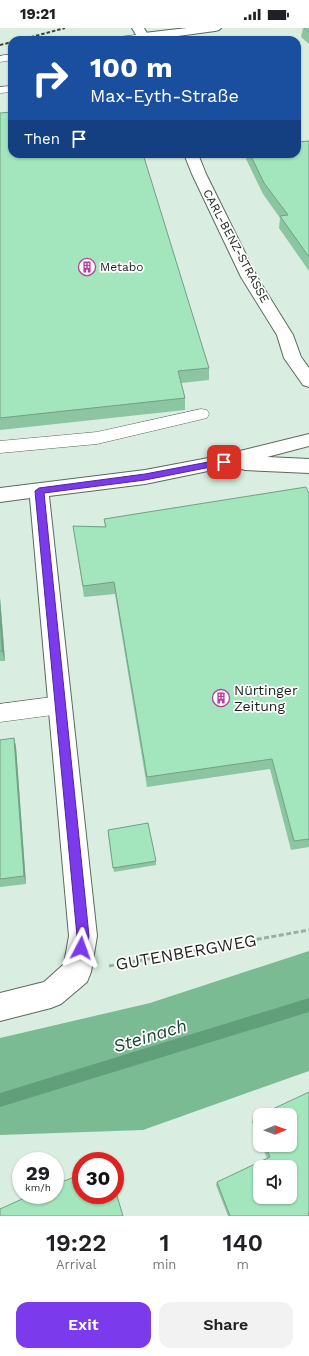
<!DOCTYPE html>
<html lang="en">
<head>
<meta charset="utf-8">
<style>
  :root { --surface:#fff; --page:#f2f2f2; --text:#202124; --muted:#757577; --accent:#7c3aed }
  body { margin:0; font-family:"Work Sans",sans-serif; background:var(--page); color:var(--text); height:100vh; display:flex; flex-direction:column; font-size:15px; white-space:nowrap }
  * { box-sizing:border-box; margin:0 }
  p { font-size:13px; color:var(--muted) }
  .icon { flex:none; width:22px; height:22px; fill:none; stroke:currentColor; stroke-width:2; stroke-linecap:round; stroke-linejoin:round }
  .map { position:relative; height:1188px; overflow:hidden }
  .side { display:flex; flex-direction:column; background:var(--surface); flex:1 }
  .side>* { flex:none }
  .hud { position:absolute; left:8px; top:8px; width:293px; height:122px; border-radius:12px; box-shadow:0 1px 3px #0004; background:#1a4fa0; color:#fff; overflow:hidden }
  .needle { width:26px; rotate:89deg }
  .buttons { position:absolute; left:253px; top:1080px; display:grid; gap:8px }
  .buttons a { display:grid; place-items:center; width:44px; height:44px; border-radius:8px; background:var(--surface); box-shadow:0 1px 3px #0004; font-size:20px }
  .speed { position:absolute; left:12px; top:1124px; display:flex; gap:8px; font-size:20px; font-weight:700; text-align:center }
  .speed>* { display:grid; place-content:center; width:52px; height:52px; border-radius:50%; background:var(--surface); box-shadow:0 1px 3px #0004; line-height:1 }
  .speed small { font-size:10px; font-weight:400 }
  .speed .limit { border:6px solid #d22; background:#fff; color:#111 }
  .pin { position:absolute; display:grid; place-items:center; width:34px; height:34px; color:#fff; margin:-17px; border-radius:8px; box-shadow:0 2px 6px #0006 }
  .me { position:absolute; width:44px; margin:-22px; rotate:4deg; stroke-linejoin:round; filter:drop-shadow(0 0 3px #0008) }
  .turn { display:flex; align-items:center; gap:14px; height:84px; padding:0 16px; font-size:18px }
  .turn .icon { width:52px; height:52px; stroke-width:2.5 }
  .turn b { display:block; font-size:28px; line-height:34px }
  .then { display:flex; align-items:center; height:38px; padding:0 16px; background:#0003; gap:8px; font-size:15px }
  .eta { display:flex; justify-content:space-evenly; align-items:center; height:68px; text-align:center }
  .eta b { font-size:24px; font-weight:600; line-height:28px }
  .button { display:flex; gap:8px; margin-top:auto; padding:8px 16px }
  .button a { flex:1; height:46px; border-radius:12px; background:var(--accent); color:#fff; font-size:16px; font-weight:600; line-height:46px; text-align:center }
  .button a+a { background:var(--page); color:var(--text) }
  .status { display:flex; justify-content:space-between; align-items:center; height:28px; padding:0 20px; background:var(--surface); direction:ltr }
  .status svg { height:11px; fill:currentColor }
  .map>svg:first-child { display:block }
</style>
</head>
<body>
<div class="status"><b>19:21</b><svg viewBox="0 0 49 12"><path d="M0 12V9h3v3zM5 12V6h3v6zM10 12V3h3v9zM15 12V0h3v12zM26 1h20v11H26zM47 4h2v5h-2z"/></svg></div>
<div class="map">
<svg width="309" height="1188" viewBox="0 0 309 1188">
  <rect width="100%" height="100%" fill="#d9eee0"/>
  <!-- forest -->
  <polygon fill="#7bbb94" points="309,923 309,1043 143,1102 0,1107 0,1010 150,975"/>
  <g fill="none" stroke-linecap="round" stroke-linejoin="round">
    <!-- stream -->
    <polygon fill="#609f79" fill-rule="evenodd" points="309,970 309,984 0,1079 0,1065"/>
    <!-- service casing -->
    <g stroke="#586a5e" stroke-width="1">
      <g id="service">
        <polygon points="144,6 149,9 148,11 115,12 120,9"/>
        <polygon points="12,26 12,32 0,34 0,28"/>
        <polygon points="12,58 12,64 0,65 0,59"/>
        <polygon points="201,381 207,382 209,386 207,390 97,416 0,425 0,413 97,404"/>
        <polygon points="60,668 67,671 70,677 67,683 60,686 0,694 0,676"/>
      </g>
    </g>
    <!-- minor casing -->
    <g stroke="#586a5e" stroke-width="2">
      <g id="minor">
        <polygon points="187,0 221,0 219,2 215,3 148,12 140,11 138,9 140,7 144,5"/>
        <polygon points="309,406 309,418 267,429 309,431 309,445 245,442 238,440 237,437 145,456 49,468 97,908 91,944 87,954 61,976 51,980 0,993 0,965 44,954 64,936 69,908 30,470 0,474 0,460 145,442 224,427"/>
      </g>
    </g>
    <!-- tertiary casing -->
    <g stroke="#586a5e" stroke-width="2">
      <g id="tertiary">
        <polygon points="132,0 144,0 151,12 139,12"/>
        <polygon points="184,126 198,126 206,146 257,249 293,307 301,329 309,340 309,359 303,357 284,330 277,307 241,249 192,146"/>
      </g>
    </g>
    <!-- path -->
    <polyline stroke="#9cada1" stroke-width="3" stroke-dasharray="5 2.5" stroke-linecap="butt" points="109,938 309,902"/>
    <!-- service -->
    <use href="#service" fill="#fff" fill-rule="evenodd"/>
    <!-- minor -->
    <use href="#minor" fill="#fff" fill-rule="evenodd"/>
    <!-- tertiary -->
    <use href="#tertiary" fill="#fff" fill-rule="evenodd"/>
    <!-- rail -->
    <g stroke="#3a443d" stroke-width="2" stroke-dasharray="3.5 2" stroke-linecap="butt">
      <polyline points="20,12 65,0"/>
      <polyline points="0,17 12,14"/>
    </g>
  </g>
  <!-- wall -->
  <g fill="#8cc5a2">
    <polygon points="303,0 309,0 309,16 301,9"/>
    <polygon points="0,85 209,340 209,352 181,355 185,370 185,382 0,402"/>
    <polygon points="309,113 309,243 279,200 280,190 263,166 246,131 246,126 297,126"/>
    <polygon points="309,466 309,819 291,822 270,741 147,759 115,566 84,569 75,509 73,498 105,499 104,491"/>
    <polygon points="0,569 5,633 0,633"/>
    <polygon points="14,710 16,719 26,856 0,859 0,712"/>
    <polygon points="108,806 156,833 156,837 114,844"/>
    <polygon points="309,1064 309,1185 308,1186 309,1188 228,1188 216,1157 217,1154 267,1130 261,1117 290,1117"/>
    <polygon points="260,1087 260,1114 252,1094 254,1090"/>
  </g>
  <!-- shaded-wall -->
  <g fill="#72a084">
    <polygon points="0,569 0,570 5,633 2,623 0,587"/>
    <polygon points="14,710 16,719 26,856 24,848"/>
  </g>
  <!-- building -->
  <g fill="#a3e5bc" stroke="#72a084" fill-rule="evenodd">
    <polygon points="304,0 309,0 309,4"/>
    <polygon points="12,84 12,126 143,126 209,340 178,343 185,370 0,390 0,85"/>
    <polygon points="309,113 309,229 280,188 288,187 264,155 250,126 297,126 297,114"/>
    <polygon points="306,459 309,466 309,811 294,813 272,731 147,749 114,554 83,558 73,498 106,499 104,491"/>
    <polygon points="0,587 2,623 0,623"/>
    <polygon points="14,710 24,848 0,851 0,712"/>
    <polygon points="148,795 156,833 113,840 108,802"/>
    <path d="M309 1064V1184L308 1185 309 1188H230L217 1154 270 1129 265 1117H290V1087H260ZM260 1139H290V1169H260Z"/>
    <polygon points="260,1087 260,1105 254,1090"/>
    <polygon points="81,1146 81,1167 115,1167 115,1161 123,1188 0,1188 0,1181 31,1167 55,1167 55,1157"/>
  </g>
  <!-- route -->
  <polygon fill="#7c3aed" stroke="#51269a" points="224,431 227,434 226,436 145,452 44,465 89,908 85,924 81,926 77,924 75,920 77,908 35,463 39,460 145,446"/>
  <!-- icons -->
  <defs>
    <g id="building-ring" transform="scale(0.9)"><circle r="9.5" fill="#fff" stroke="#b4429d" stroke-width="1.5"/><path d="M-4-6H4V6H1V3H-1V6H-4ZM-2.5-4.3h1.7v1.8h-1.7ZM.8-4.3h1.7v1.8H.8ZM-2.5-1h1.7V.8h-1.7ZM.8-1h1.7V.8H.8Z" fill="#b4429d"/></g>
  </defs>
  <g fill-rule="evenodd">
    <use href="#building-ring" x="87" y="239"/>
    <use href="#building-ring" x="221" y="670"/>
  </g>
  <g text-anchor="middle" stroke-width="3.5" stroke-linejoin="round" paint-order="stroke">
    <!-- far-street labels -->
    <g font-size="12" fill="#1b221d" stroke="#fff">
      <text transform="translate(236 218) rotate(62)" y="4">CARL-BENZ-STRASSE</text>
    </g>
    <!-- far-poi labels -->
    <g font-size="12" fill="#1b221d" stroke="#fff" text-anchor="start">
      <text x="100" y="243">Metabo</text>
    </g>
    <!-- poi labels -->
    <g font-size="14" fill="#1b221d" stroke="#fff" text-anchor="start">
      <text x="234" y="667">Nürtinger<tspan x="234" dy="16">Zeitung</tspan></text>
    </g>
    <!-- near-street labels -->
    <g font-size="17" fill="#1b221d" stroke="#fff">
      <text transform="translate(186 924) rotate(-10)" y="6">GUTENBERGWEG</text>
    </g>
    <!-- near-water labels -->
    <g font-size="18" font-style="italic" fill="#18492f" stroke="#fff">
      <text transform="translate(150 1008) rotate(-17)" y="6">Steinach</text>
    </g>
  </g>
</svg>
<div class="buttons">
<a><svg class="needle" viewBox="-14 -14 28 28"><path d="M0-13l5 13h-10z" fill="#e53935"/><path d="M0 13l5-13h-10z" fill="#757577"/></svg></a>
<a><svg class="icon" aria-label="sound" viewBox="0 0 24 24"><path d="M4 9h4l5-4v14l-5-4H4zM17 9q2 3 0 6"/></svg></a>
</div>
<div class="speed"><div>29<small>km/h</small></div><div class="limit">30</div></div>
<div class="pin" style="left:224px;top:434px;background:#d93025"><svg class="icon" aria-label="arrive" viewBox="0 0 24 24"><path d="M6 21V4h12l-3 4 3 4H6"/></svg></div>
<svg class="me" style="left:81px;top:920px" viewBox="-20 -20 40 40"><path d="M0-17L14 15 0 8-14 15z" fill="#7c3aed" stroke="#fff" stroke-width="4"/></svg>
<div class="hud">
<div class="turn"><svg class="icon" aria-label="right" viewBox="0 0 24 24"><path d="M7 20v-9h11M14 6l5 5-5 5"/></svg><div><b>100 m</b>Max-Eyth-Straße</div></div>
<div class="then">Then<svg class="icon" aria-label="arrive" viewBox="0 0 24 24"><path d="M6 21V4h12l-3 4 3 4H6"/></svg></div>
</div>
</div>
<section class="side">
<div class="eta">
<div><b>19:22</b><p>Arrival</p></div>
<div><b>1</b><p>min</p></div>
<div><b>140</b><p>m</p></div>
</div>
<div class="button"><a>Exit</a><a>Share</a></div>
</section>
</body>
</html>
